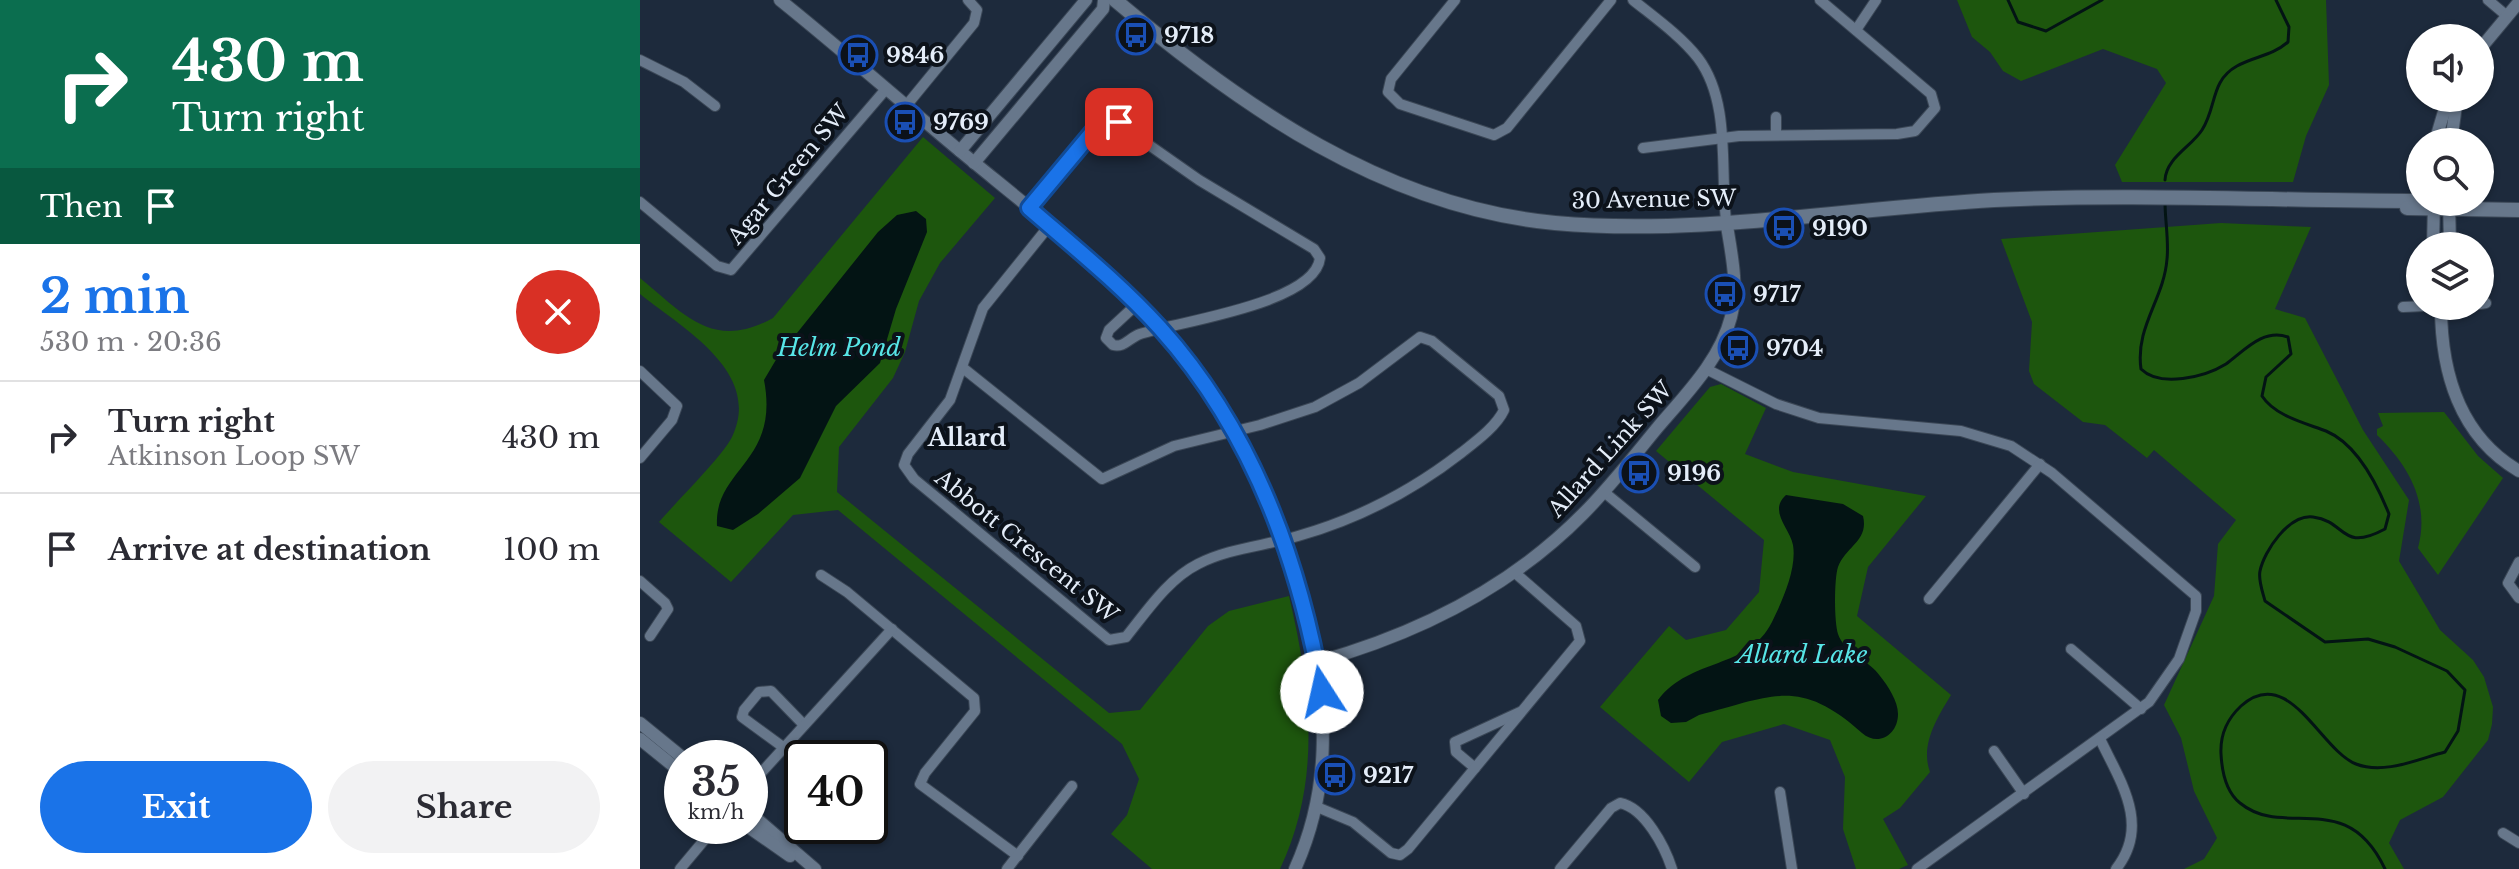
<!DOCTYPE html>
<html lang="en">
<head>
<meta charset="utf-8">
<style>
  :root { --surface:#fff; --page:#f2f2f3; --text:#2b2b33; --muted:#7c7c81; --line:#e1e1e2; --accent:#1a73e8 }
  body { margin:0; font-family:"Libre Baskerville",serif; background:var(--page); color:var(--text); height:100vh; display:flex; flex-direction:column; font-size:30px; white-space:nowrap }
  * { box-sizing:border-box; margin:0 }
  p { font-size:26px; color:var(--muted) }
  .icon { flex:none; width:44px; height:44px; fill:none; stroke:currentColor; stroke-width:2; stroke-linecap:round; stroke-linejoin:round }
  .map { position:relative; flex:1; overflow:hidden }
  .side { display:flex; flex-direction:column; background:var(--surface); width:640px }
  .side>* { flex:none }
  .guide { background:#0b6e4f; color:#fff; overflow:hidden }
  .tools { position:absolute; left:1766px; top:24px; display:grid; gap:16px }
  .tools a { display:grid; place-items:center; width:88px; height:88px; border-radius:50%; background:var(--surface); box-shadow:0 2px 6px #0004; font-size:40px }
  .speed { position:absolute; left:24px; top:740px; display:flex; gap:16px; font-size:40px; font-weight:700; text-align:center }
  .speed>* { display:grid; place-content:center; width:104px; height:104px; border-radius:50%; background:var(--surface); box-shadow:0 2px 6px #0004; line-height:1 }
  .speed small { font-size:20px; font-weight:400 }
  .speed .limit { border:4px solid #111; border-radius:12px; background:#fff; color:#111 }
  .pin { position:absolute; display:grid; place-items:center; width:68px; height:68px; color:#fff; margin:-34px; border-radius:16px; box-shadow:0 4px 12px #0006 }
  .me { position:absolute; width:88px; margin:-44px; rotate:350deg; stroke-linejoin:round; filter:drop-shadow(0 0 6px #0008) }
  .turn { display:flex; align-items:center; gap:28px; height:168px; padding:0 40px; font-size:36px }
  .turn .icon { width:104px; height:104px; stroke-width:2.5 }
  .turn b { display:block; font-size:56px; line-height:68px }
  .then { display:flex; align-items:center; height:76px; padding:0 40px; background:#0003; gap:16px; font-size:30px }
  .round { display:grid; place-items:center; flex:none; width:84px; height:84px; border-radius:42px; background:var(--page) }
  .headline { display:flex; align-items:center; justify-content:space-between; height:136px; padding:0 40px }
  h1 { font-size:48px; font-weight:700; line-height:60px; color:var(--accent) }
  .cta { display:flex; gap:16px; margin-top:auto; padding:16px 40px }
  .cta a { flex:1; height:92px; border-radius:48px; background:var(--accent); color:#fff; font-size:32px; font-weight:700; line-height:92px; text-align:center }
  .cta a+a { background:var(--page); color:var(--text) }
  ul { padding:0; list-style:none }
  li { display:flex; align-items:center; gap:24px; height:112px; padding:0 40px; border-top:2px solid var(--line) }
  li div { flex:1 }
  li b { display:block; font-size:30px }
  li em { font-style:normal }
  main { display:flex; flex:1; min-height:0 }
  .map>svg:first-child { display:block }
</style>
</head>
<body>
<main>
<section class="side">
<div class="guide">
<div class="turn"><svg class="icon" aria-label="right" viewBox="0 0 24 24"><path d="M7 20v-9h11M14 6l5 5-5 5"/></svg><div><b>430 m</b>Turn right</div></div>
<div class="then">Then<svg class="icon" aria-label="arrive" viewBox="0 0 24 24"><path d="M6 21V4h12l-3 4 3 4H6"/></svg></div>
</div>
<div class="headline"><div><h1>2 min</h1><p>530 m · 20:36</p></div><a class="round" style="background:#d93025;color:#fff"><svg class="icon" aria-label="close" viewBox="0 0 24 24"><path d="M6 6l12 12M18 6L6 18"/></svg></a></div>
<ul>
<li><svg class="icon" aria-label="right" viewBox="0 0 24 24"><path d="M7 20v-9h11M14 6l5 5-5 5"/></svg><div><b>Turn right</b><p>Atkinson Loop SW</p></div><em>430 m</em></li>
<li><svg class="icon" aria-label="arrive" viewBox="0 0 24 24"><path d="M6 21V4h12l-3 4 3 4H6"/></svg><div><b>Arrive at destination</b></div><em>100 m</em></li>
</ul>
<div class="cta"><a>Exit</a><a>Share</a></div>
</section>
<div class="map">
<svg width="1879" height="869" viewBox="0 0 1879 869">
  <rect width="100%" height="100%" fill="#1d2a3c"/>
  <!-- green -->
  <g fill="#1d560d">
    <polygon points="1317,0 1686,0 1689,85 1666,136 1653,182 1482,182 1475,165 1526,83 1517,69 1463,49 1381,81 1363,71 1350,52 1332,37"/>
    <path d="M283 137 355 198 300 263 279 301 265 352 253 378 199 447 197 492 469 713 500 710 568 626 589 611 649 596C671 689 682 780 640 869H512L471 834 487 815 499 779 482 744 198 510 153 515 91 582 19 522C36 502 82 457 92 437 123 372 42 328 0 294V278C45 315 73 351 133 318Z"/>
    <polygon points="1581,223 1671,227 1635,309 1665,318 1723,430 1769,500 1759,561 1800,630 1833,660 1844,677 1853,707 1852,724 1848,740 1803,797 1760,820 1749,843 1764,869 1544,869 1564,859 1577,838 1554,791 1541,738 1524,705 1574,596 1578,544 1596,520 1514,450 1507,458 1465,425 1443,422 1394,384 1389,371 1392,322 1361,239"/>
    <path d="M1081 384 1126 408 1105 454 1153 472 1286 496 1228 567 1217 616 1311 695C1297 718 1280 745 1290 772L1260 808 1243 819 1268 865 1259 869H1216L1203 829 1205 777 1190 740 1144 724 1082 742 1049 782 960 707 1029 626 1046 640 1086 630 1119 592 1124 540 1016 451 1070 387Z"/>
    <path d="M1804 412 1838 456 1863 478 1798 575 1778 548C1790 503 1769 466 1737 435V429L1743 426 1738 413Z"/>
  </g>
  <!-- water -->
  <g fill="#031414">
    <path d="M276 211 286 219 287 232 256 309 240 363 196 406 160 478 118 514 93 530 77 526C74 468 140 463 124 380L137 358 238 232 257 215Z"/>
    <path d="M1146 495 1203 504 1223 516C1229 541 1206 546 1198 567 1194 579 1194 622 1198 634 1203 651 1230 661 1240 676 1248 686 1258 701 1258 714 1258 735 1238 747 1222 733 1159 677 1133 696 1059 715L1046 722 1031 723 1021 716 1018 700C1051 657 1108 670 1132 622 1142 601 1157 569 1153 545 1150 528 1128 511 1146 495Z"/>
  </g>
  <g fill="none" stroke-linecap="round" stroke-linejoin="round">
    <!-- stream -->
    <g stroke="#031414" stroke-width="3">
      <polyline points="1368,0 1378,22 1406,31 1462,0"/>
      <path d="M1525 180C1526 158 1551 147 1562 130 1577 107 1570 81 1597 66 1615 56 1632 56 1648 42L1649 27 1636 0"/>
      <path d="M1525 202C1525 221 1529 241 1527 259 1524 299 1495 327 1501 369 1520 388 1565 377 1586 364 1604 351 1623 328 1648 337L1651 354 1626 377 1622 396C1635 416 1665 423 1686 431 1717 444 1737 484 1749 514L1745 529C1700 553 1707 521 1673 517 1649 514 1624 551 1620 571 1618 580 1623 593 1625 601L1685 642 1728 639 1755 647 1807 671 1825 690 1818 731 1805 752C1778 759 1744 775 1716 764 1680 750 1649 663 1601 706 1586 720 1580 735 1581 754 1582 773 1586 792 1600 803 1645 840 1706 786 1745 869"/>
    </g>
    <!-- minor casing -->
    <g stroke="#3b4756" stroke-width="12">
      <g id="minor">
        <polyline points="815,0 751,79 748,92 760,104 854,135 867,128 971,0"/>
        <path d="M993 0C1014 17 1041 36 1058 58 1091 102 1080 168 1086 220"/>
        <polyline points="1848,0 1867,16"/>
        <polyline points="1216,30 1236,0"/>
        <polyline points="0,60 44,82 75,106"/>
        <polyline points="266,106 334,23 337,10 328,0"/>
        <polyline points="1136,117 1136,135"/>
        <polyline points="1003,148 1099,136 1257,134 1275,131 1295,108 1291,94 1180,0"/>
        <polyline points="0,202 77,266 91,270 246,89"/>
        <path d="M389 208 460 123 472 119 559 180 674 249 680 258C675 304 536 322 500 334 489 338 484 348 473 345L466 338 469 330 497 304"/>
        <polyline points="1840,304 1846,303"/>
        <polyline points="1763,307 1785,306"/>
        <path d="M323 368 462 479 534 446 620 425 675 407 719 383 780 337 792 341 859 396 864 410C856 427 835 442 821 453 772 491 718 519 658 536 625 546 589 548 558 564 528 579 507 611 486 637L469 640 274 479 264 465 268 454 310 400 343 308 409 226"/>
        <polyline points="1066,369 1136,404 1179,418 1321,431 1371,446 1412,473 1556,596 1556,611 1539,659 1509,702 1277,869"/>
        <polyline points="0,371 37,406 32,420 0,458"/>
        <polyline points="964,492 1055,567"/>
        <polyline points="1879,562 1868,583 1879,598"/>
        <polyline points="181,575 207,592 334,698 335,711 285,773 280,784 378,856"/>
        <polyline points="0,581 25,603 28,609 10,636"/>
        <polyline points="1289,599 1400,464"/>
        <polyline points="1431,649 1501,709"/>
        <path d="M1460 739C1480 781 1511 825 1476 869"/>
        <polyline points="143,747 102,717 104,710 119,692 131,691 164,725"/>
        <polyline points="1354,751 1384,794"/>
        <polyline points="835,768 816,752 815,742 880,712"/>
        <polyline points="110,785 252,629"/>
        <polyline points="1140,792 1152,869"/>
        <polyline points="677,807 713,822 751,853 760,855 768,849 940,641 936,626 874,572"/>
        <polyline points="1863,833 1879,843"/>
        <polyline points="40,869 76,826"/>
        <polyline points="367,869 432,786"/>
        <path d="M920 869 971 808 980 803C1005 808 1025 847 1032 869"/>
      </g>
    </g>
    <!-- tertiary casing -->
    <g stroke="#3b4756" stroke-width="14">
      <g id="tertiary">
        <path d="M140 0C201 49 260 101 320 151 388 207 460 262 519 327 595 411 644 518 669 627 688 711 691 789 655 869"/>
        <polyline points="1840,49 1879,2"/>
        <polyline points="1795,142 1808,98"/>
        <polyline points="1811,142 1817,98"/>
        <polyline points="320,151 446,0"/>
        <polyline points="334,163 463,9 464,0"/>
        <polyline points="1809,202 1810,246"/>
        <polyline points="1793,246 1794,202"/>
        <path d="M1801 306C1801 371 1819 436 1879 471"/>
        <path d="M677 662C777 634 869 589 943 514 970 487 994 456 1018 427 1047 393 1080 360 1091 317 1099 285 1091 252 1086 220"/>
        <polyline points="0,723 43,758"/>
        <polyline points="0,739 42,773"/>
        <polyline points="110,813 175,869"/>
        <polyline points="107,826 150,856"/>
      </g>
    </g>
    <!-- secondary casing -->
    <g stroke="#3b4756" stroke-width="16">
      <g id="secondary">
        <path d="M475 0C602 107 745 207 915 223 1058 236 1210 208 1354 200 1495 193 1638 201 1780 201"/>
        <polyline points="1767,208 1879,210"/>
      </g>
    </g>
    <!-- minor -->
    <use href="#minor" stroke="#67778b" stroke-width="10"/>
    <!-- tertiary -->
    <use href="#tertiary" stroke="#67778b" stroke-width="12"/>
    <!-- secondary -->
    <use href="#secondary" stroke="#67778b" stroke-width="14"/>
  </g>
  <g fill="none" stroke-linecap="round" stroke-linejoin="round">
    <!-- route casing -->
    <g stroke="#114b97" stroke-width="20">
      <path id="route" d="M479 122 470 119 460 123 389 208C434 247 480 284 520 328 612 430 659 559 682 692"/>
    </g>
    <!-- route -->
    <use href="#route" stroke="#1a73e8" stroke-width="14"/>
  </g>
  <!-- icons -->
  <defs>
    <g id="bus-ring" transform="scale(2)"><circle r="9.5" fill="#0c121a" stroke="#1a4fb4" stroke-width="1.5"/><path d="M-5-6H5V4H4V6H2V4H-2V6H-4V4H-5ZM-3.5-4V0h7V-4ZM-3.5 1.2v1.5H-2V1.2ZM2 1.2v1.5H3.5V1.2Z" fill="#1a4fb4"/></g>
  </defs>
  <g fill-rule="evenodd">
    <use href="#bus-ring" x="496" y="35"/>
    <use href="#bus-ring" x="218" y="55"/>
    <use href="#bus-ring" x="265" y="122"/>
    <use href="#bus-ring" x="1144" y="228"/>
    <use href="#bus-ring" x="1085" y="294"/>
    <use href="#bus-ring" x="1098" y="348"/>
    <use href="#bus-ring" x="999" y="473"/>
    <use href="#bus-ring" x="695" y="775"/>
  </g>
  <g text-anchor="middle" stroke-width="8" stroke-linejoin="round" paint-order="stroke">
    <!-- poi labels -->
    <g font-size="22" font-weight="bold" fill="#e4edf9" stroke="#0c121a" text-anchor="start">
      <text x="524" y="43">9718</text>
      <text x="246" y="63">9846</text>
      <text x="293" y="130">9769</text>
      <text x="1172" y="236">9190</text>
      <text x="1113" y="302">9717</text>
      <text x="1126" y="356">9704</text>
      <text x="1027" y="481">9196</text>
      <text x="723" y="783">9217</text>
    </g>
    <!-- street labels -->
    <g font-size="22" fill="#e4edf9" stroke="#0c121a">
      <text transform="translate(148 174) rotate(-50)" y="8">Agar Green SW</text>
      <text transform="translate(1014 199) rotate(-1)" y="8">30 Avenue SW</text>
      <text transform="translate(970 449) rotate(-48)" y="8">Allard Link SW</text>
      <text transform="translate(387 546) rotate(39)" y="8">Abbott Crescent SW</text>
    </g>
    <!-- water labels -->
    <g font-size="24" font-style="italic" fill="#57e5e7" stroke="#0c121a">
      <text x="199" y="356">Helm Pond</text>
      <text x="1162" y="663">Allard Lake</text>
    </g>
    <!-- neighbourhood labels -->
    <g font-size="24" font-weight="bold" fill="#e4edf9" stroke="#0c121a">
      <text x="327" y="446">Allard</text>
    </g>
  </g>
</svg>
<div class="tools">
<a><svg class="icon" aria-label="sound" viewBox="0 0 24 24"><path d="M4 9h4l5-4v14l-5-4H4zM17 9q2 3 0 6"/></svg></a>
<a><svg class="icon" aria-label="search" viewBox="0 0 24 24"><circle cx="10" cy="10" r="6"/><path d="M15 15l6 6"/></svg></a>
<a><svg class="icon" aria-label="layers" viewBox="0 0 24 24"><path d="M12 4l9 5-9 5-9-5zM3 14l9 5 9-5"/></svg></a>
</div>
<div class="speed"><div>35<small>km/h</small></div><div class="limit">40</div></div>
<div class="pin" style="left:479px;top:122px;background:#d93025"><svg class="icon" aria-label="arrive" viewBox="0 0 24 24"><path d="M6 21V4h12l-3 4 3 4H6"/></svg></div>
<svg class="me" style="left:682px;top:692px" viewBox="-20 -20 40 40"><circle r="19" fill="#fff"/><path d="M0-13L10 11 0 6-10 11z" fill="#1a73e8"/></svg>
</div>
</main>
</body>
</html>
